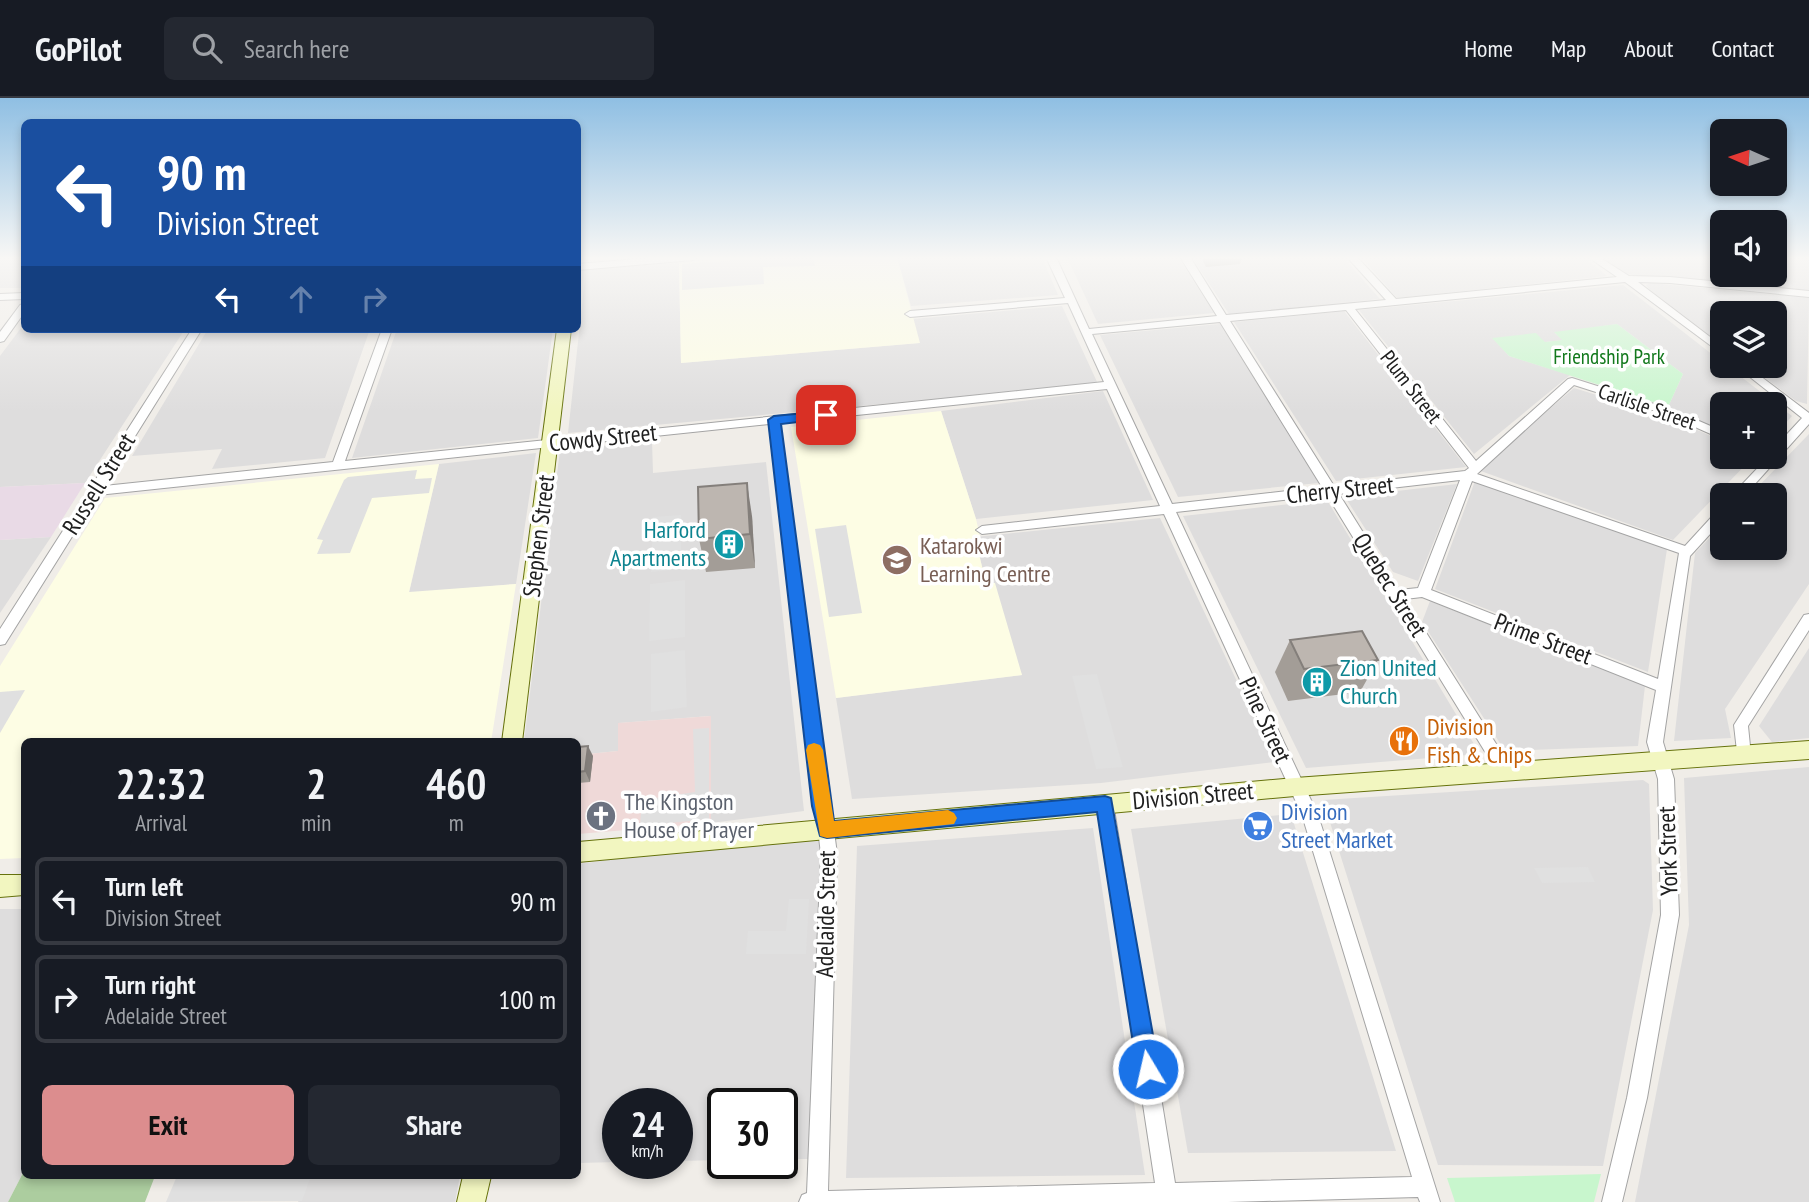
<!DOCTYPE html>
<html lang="en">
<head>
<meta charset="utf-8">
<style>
  :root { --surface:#171b24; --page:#242831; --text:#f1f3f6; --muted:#9ea1a6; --line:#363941; --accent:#dc8d8e }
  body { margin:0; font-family:"PT Sans Narrow",sans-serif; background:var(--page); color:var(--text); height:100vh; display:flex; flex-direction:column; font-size:26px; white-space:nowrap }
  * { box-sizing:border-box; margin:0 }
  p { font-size:23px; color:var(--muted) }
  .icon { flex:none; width:38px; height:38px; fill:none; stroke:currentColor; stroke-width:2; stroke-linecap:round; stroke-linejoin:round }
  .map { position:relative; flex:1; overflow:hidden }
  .details { position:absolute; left:21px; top:640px; width:560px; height:441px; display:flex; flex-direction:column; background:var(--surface); border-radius:10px; box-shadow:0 4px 10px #0003 }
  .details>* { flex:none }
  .banner { position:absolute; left:21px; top:21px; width:560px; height:214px; border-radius:10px; box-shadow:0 4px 10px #0003; background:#1a4fa0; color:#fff; overflow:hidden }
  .needle { width:46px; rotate:273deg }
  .fabs { position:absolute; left:1710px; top:21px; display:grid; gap:14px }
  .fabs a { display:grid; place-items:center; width:77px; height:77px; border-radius:10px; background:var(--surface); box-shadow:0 4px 10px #0003; font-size:35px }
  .speed { position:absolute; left:602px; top:990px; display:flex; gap:14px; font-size:35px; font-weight:700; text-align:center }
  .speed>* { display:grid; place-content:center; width:91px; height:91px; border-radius:50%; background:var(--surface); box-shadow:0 4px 10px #0003; line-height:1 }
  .speed small { font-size:18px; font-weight:400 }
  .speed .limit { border:4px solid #111; border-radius:10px; background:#fff; color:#111 }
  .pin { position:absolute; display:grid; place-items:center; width:60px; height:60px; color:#fff; margin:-30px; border-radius:14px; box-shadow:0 4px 10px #0006 }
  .me { position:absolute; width:77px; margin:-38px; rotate:351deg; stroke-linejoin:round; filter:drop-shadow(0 0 5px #0008) }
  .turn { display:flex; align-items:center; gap:24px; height:147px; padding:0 21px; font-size:32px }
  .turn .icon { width:91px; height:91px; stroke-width:2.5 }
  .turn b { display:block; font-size:49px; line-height:60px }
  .lanes { display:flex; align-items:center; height:66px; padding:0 21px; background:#0003; justify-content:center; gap:35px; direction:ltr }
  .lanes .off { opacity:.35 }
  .eta { display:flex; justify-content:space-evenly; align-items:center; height:119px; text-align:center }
  .eta b { font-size:42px; font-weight:700; line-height:49px }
  .action { display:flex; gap:14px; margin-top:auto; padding:14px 21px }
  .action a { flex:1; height:80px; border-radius:10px; background:var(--accent); color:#111; font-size:28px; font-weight:700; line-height:80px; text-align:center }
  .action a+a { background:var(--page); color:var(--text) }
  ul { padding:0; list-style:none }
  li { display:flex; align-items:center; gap:21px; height:88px; margin:0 14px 10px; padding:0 7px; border:4px solid var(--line); border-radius:10px }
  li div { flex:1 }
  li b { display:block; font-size:26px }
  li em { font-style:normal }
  header { display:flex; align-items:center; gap:42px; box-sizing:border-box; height:98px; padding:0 35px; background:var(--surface); border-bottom:2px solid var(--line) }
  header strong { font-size:33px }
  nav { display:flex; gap:38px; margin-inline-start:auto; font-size:24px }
  .search { width:490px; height:63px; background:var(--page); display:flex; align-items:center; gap:18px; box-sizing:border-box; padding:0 24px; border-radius:10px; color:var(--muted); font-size:26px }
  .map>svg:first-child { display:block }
</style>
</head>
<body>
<header>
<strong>GoPilot</strong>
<div class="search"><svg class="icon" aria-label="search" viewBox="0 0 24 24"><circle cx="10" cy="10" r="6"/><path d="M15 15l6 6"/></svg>Search here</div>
<nav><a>Home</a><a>Map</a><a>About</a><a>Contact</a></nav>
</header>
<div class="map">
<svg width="1809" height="1104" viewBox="0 0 1809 1104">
  <rect width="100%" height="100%" fill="#f0ede8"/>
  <!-- residential -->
  <g fill="#dedddd">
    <rect x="0" y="159" width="24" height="31"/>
    <polygon points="897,159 1042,159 1058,197 911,208"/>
    <polygon points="1067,159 1178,159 1214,215 1098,226"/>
    <polygon points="1192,159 1343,159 1380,201 1229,216"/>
    <polygon points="1361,159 1584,159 1607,178 1397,200"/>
    <polygon points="1599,159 1722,159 1722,177 1774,177 1775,159 1809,159 1809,192 1632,177 1618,173"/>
    <polygon points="679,165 681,265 919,245 913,221 1062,208 1098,286 568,335 586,171"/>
    <polygon points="1651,185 1809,200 1807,306 1796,303 1749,268 1774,268 1774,215 1722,215 1722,247 1649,191 1646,187"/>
    <polygon points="1623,187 1722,264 1722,268 1727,268 1792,318 1775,337 1774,306 1722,306 1722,333 1668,309 1683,276 1617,226 1555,235 1563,242 1545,244 1493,240 1509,258 1570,277 1474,356 1359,212"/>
    <polygon points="1344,213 1466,369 1336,383 1234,224"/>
    <polygon points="24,226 24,231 185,231 85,385 0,389 0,258"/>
    <polygon points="1220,226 1319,385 1178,399 1100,237"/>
    <polygon points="208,231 370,231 325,360 212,371 222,351 132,358"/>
    <polygon points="397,231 553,231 538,340 352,360"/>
    <polygon points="1574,290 1668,319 1722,343 1722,359 1753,359 1673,442 1478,372"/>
    <polygon points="1103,293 1153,402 976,421 941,313"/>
    <polygon points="1809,336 1809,486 1725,611 1731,640 1674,643 1695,455 1722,427 1722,450 1774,450 1774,397 1750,397"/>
    <polygon points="652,343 653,375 766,364 804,713 711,725 710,618 619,625 618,653 578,657 578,644 524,644 560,352"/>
    <polygon points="536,355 516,486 409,495 439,366"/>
    <polygon points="1475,383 1667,451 1648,574 1435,491"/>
    <polygon points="1457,386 1418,483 1393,474 1345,399"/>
    <polygon points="1327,402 1480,656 1306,670 1183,418"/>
    <polygon points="1160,420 1275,664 1101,685 852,701 836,600 1022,577 986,485 975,439"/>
    <polygon points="51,439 0,515 0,442"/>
    <polygon points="1430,503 1645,588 1638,648 1505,653 1422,524"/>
    <polygon points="1809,550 1809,640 1772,644 1759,628"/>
    <polygon points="1809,669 1809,1104 1635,1104 1689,827 1684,680"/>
    <polygon points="1643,682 1649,686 1653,812 1603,1068 1438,1067 1323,702"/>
    <polygon points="1291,716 1396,1053 1188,1055 1131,731"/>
    <polygon points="1093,730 1145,1077 846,1080 857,748"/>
    <polygon points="811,736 826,751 810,1061 782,1061 782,1006 723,1006 723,1062 677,1063 677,1006 618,1006 618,1064 578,1065 578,766"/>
    <polygon points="0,811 24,811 24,1073 8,1104 0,1104"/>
    <polygon points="307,1078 460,1078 455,1104 298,1104"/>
  </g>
  <!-- commercial -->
  <polygon fill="#efd9d8" points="711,618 711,725 578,736 578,657 618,653 618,625"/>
  <!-- industrial -->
  <polygon fill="#e9dae6" points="85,385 51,439 0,442 0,389"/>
  <!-- education -->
  <g fill="#fdfde4">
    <polygon points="753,159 897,159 920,245 681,265 679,165"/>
    <polygon points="941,313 976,421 980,438 975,440 986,485 995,485 1022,577 836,600 791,329"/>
    <polygon points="439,366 409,494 516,486 491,644 24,644 24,760 0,761 0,568 105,400"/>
  </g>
  <!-- forest -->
  <polygon fill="#accd9f" points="24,1073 24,1078 155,1078 145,1104 8,1104"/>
  <!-- park -->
  <g fill="#c8f6cd">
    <polygon points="1617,226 1683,276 1668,309 1509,258 1492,240 1536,235 1545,244 1562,242 1554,234"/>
    <polygon points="1601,1076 1594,1104 1455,1104 1447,1080"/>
  </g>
  <!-- parking -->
  <g fill="#e0e0e0">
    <polygon points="778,159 813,159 815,168 763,169 764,186 682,192 682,166"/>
    <polygon points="417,372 415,381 432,380 429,395 372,400 350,455 317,456 323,442 317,441 344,382 348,379"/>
    <polygon points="681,417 681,471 651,474 653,419"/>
    <polygon points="846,427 862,515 829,519 815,431"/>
    <polygon points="685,482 685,539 649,543 650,486"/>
    <polygon points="685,552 687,609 651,614 651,556"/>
    <polygon points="1097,576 1123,669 1096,671 1072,578"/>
    <polygon points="25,592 0,635 0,594"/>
    <polygon points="709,630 709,721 640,728 642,702 695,694 693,631"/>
    <polygon points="1588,769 1595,784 1542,785 1534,770"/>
    <polygon points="789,801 809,801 806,856 746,856 748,833 786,833"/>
    <polygon points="177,1078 311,1078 302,1103 166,1104"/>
  </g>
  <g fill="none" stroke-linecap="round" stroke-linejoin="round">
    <!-- minor casing -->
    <g stroke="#a4a4a4" stroke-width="2">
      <g id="minor">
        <polygon points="661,159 698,159 693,162 578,172 578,166"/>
        <path d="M1046 159H1056L1089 231 1217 218 1180 159H1190L1226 217 1386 202 1347 159H1357L1396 201 1617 179 1588 159H1599L1629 178 1670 179 1809 193V199L1670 185 1638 184 1722 248V256L1625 184 1355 211 1476 363 1568 281 1572 280 1676 313 1722 333V341L1668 317 1574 287 1477 376 1685 448 1718 412 1722 411V423L1690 458 1663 644 1674 681 1679 817 1647 1000 1622 1104H1602L1627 1000 1661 817 1658 681 1647 644 1656 592 1422 499 1405 501 1510 668 1513 673 1510 678 1505 680 1500 678 1327 397 1176 414 1318 717 1440 1104H1420L1418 1099 1228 1104H799L802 1097 807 1095 821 756 769 326 98 397 5 546 0 547V531L192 231H202L104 388 333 364 382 231H392L345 363 1104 284 1068 205 910 219 905 216 910 213 1065 200ZM1346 212 1469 370 1465 373 1334 388 1230 223ZM1220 224 1322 389 1172 406 1092 236ZM1107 291 1160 408 982 428 976 432 982 436 1164 416 1302 717 1412 1079 1175 1085 1113 705 1111 700 1105 698 1099 700 1097 705 1155 1085 828 1093 837 756 780 325ZM1460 382 1418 490 1399 492 1339 396ZM1472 383 1679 455 1658 581 1431 492Z"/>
        <polygon points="24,195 24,201 0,202 0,196"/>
        <polygon points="24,206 24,215 4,243 0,244 0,234 20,207"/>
        <polygon points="1736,268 1747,268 1809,315 1809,326 1745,397 1732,397 1768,359 1774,359 1774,350 1802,320"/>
        <polygon points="1809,516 1809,532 1748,628 1751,658 1748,662 1743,664 1738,662 1734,627 1804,517"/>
      </g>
    </g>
    <!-- secondary casing -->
    <g stroke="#66720c" stroke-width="2">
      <g id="secondary">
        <polygon points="557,231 571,231 522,644 502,644"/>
        <polygon points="1809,643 1809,661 1295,698 578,764 578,744 1295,680"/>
        <polygon points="0,777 24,777 24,797 0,799"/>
        <polygon points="463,1078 491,1078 485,1104 457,1104"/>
      </g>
    </g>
    <!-- minor -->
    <use href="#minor" fill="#fff" fill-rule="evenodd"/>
    <!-- secondary -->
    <use href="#secondary" fill="#f2f6c0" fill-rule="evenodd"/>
  </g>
  <!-- wall -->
  <g fill="#a39d97">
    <polygon points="1201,159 1242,159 1240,166 1206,169"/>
    <polygon points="752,418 755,470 706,474 699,441"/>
    <polygon points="1290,542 1378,562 1360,594 1288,603 1275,574"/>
    <polygon points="578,649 593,658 590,684 578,685"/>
  </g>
  <!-- shaded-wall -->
  <g fill="#847f7b">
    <polygon points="747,385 752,418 755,470 750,436"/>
    <polygon points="588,648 593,658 590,684 585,673"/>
  </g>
  <!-- building -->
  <g fill="#bdb6b0" stroke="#847f7b" stroke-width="2">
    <polygon points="747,385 750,436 699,441 698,389"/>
    <polygon points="1362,533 1378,562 1304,571 1290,542"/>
    <polygon points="588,648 585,673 578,674 578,649"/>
  </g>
  <!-- sky -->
  <linearGradient id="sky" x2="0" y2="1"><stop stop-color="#8fbfe3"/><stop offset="0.51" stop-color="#f8f7f5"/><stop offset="1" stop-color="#f8f7f5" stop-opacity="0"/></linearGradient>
  <rect width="1809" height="314" fill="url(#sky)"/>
  <!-- route -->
  <polygon fill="#1a73e8" stroke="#114b97" stroke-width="2" points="826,313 832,317 831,320 781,326 834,723 1105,698 1111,700 1159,971 1155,978 1148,981 1140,978 1137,971 1097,714 827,740 820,738 812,708 768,322 774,318"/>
  <!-- slow -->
  <polygon fill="#f59e0b" points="814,645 820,647 823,652 834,723 948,712 954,715 957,720 954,726 827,740 820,738 806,652 808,647"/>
  <!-- icons -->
  <defs>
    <g id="building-disc" transform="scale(1.575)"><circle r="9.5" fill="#0f9aa8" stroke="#fff"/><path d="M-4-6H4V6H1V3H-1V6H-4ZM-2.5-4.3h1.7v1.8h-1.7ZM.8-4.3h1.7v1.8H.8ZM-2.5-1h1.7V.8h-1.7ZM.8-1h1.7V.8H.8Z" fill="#fff"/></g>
    <g id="school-disc" transform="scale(1.575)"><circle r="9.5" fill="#8d6e63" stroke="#fff"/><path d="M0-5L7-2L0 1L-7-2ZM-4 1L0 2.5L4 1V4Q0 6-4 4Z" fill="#fff"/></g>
    <g id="restaurant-disc" transform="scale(1.575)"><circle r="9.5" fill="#e8710a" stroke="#fff"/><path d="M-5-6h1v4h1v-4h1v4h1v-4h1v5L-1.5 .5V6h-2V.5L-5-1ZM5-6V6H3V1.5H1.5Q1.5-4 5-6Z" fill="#fff"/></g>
    <g id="church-disc" transform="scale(1.575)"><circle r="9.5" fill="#6b7280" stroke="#fff"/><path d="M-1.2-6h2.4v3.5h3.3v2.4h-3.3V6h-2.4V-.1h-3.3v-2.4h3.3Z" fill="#fff"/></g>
    <g id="supermarket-disc" transform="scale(1.575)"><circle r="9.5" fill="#3f7fe0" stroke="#fff"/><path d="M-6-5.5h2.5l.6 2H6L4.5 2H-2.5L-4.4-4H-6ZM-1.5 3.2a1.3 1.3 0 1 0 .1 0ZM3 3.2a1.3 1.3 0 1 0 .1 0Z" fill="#fff"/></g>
  </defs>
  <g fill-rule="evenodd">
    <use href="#building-disc" x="729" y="446"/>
    <use href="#school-disc" x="897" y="462"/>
    <use href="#building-disc" x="1317" y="584"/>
    <use href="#restaurant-disc" x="1404" y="643"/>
    <use href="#church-disc" x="601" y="718"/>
    <use href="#supermarket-disc" x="1258" y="728"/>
  </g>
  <g text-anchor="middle" stroke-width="7" stroke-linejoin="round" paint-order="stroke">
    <!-- far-park labels -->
    <g font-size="21" fill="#13791d" stroke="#fff">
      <text x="1609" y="266">Friendship Park</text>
    </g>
    <!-- far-street labels -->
    <g font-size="21" fill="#202020" stroke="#fff">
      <text transform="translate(1411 289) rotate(52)" y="7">Plum Street</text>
      <text transform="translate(1647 309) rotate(19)" y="7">Carlisle Street</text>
    </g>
    <!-- street labels -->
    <g font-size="24" fill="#202020" stroke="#fff">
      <text transform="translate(603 340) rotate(-6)" y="8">Cowdy Street</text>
      <text transform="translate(99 386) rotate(-58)" y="8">Russell Street</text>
      <text transform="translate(1340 392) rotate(-6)" y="8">Cherry Street</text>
      <text transform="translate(539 438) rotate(-83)" y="8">Stephen Street</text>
      <text transform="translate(1390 487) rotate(58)" y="8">Quebec Street</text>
      <text transform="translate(1543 541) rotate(21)" y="8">Prime Street</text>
      <text transform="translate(1265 622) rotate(65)" y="8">Pine Street</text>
      <text transform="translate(1193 698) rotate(-5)" y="8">Division Street</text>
      <text transform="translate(1668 753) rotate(-92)" y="8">York Street</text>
      <text transform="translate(826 816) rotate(-89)" y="8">Adelaide Street</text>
    </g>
    <!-- culture labels -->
    <g font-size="24" fill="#0d838f" stroke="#fff" text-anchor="end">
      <text x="706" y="440">Harford<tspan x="706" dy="28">Apartments</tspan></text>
      <text x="1340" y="578" text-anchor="start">Zion United<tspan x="1340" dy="28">Church</tspan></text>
    </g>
    <!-- education labels -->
    <g font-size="24" fill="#785e54" stroke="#fff" text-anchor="start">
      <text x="920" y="456">Katarokwi<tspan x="920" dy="28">Learning Centre</tspan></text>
    </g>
    <!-- food labels -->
    <g font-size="24" fill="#c56008" stroke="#fff" text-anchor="start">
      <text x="1427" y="637">Division<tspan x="1427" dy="28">Fish &amp; Chips</tspan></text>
    </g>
    <!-- worship labels -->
    <g font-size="24" fill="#5b616d" stroke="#fff" text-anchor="start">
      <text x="624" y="712">The Kingston<tspan x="624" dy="28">House of Prayer</tspan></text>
    </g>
    <!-- shop labels -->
    <g font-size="24" fill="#366cbe" stroke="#fff" text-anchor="start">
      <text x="1281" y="722">Division<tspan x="1281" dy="28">Street Market</tspan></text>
    </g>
  </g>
</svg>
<div class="fabs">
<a><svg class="needle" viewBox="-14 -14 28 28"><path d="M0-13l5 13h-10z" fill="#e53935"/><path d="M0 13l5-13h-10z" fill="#9ea1a6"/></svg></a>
<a><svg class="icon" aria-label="sound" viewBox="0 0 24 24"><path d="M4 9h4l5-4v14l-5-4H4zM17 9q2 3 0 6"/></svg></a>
<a><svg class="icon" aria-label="layers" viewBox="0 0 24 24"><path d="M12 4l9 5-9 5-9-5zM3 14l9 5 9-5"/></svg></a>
<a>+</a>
<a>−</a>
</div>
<div class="speed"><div>24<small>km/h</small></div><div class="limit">30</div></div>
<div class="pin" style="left:826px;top:317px;background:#d93025"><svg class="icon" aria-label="arrive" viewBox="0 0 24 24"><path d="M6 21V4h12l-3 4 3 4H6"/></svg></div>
<svg class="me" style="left:1148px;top:971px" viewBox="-20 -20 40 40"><circle r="17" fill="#1a73e8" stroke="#fff" stroke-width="3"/><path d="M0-11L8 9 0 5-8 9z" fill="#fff"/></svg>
<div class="banner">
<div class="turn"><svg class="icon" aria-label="left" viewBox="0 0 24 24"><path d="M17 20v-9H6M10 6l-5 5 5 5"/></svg><div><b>90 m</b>Division Street</div></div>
<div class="lanes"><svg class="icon" aria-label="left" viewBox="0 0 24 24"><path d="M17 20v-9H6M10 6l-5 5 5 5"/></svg><svg class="icon off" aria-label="ahead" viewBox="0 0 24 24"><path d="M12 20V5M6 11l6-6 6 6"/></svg><svg class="icon off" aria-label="right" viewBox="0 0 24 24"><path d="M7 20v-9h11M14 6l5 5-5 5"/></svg></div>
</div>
<section class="details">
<div class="eta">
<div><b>22:32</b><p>Arrival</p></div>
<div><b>2</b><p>min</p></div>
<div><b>460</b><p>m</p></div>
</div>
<ul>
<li><svg class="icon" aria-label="left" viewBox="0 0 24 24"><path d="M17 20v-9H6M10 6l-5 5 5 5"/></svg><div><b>Turn left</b><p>Division Street</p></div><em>90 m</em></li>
<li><svg class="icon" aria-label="right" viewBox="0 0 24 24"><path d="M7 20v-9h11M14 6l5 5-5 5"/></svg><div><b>Turn right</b><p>Adelaide Street</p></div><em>100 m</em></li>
</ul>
<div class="action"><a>Exit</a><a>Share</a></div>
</section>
</div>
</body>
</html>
